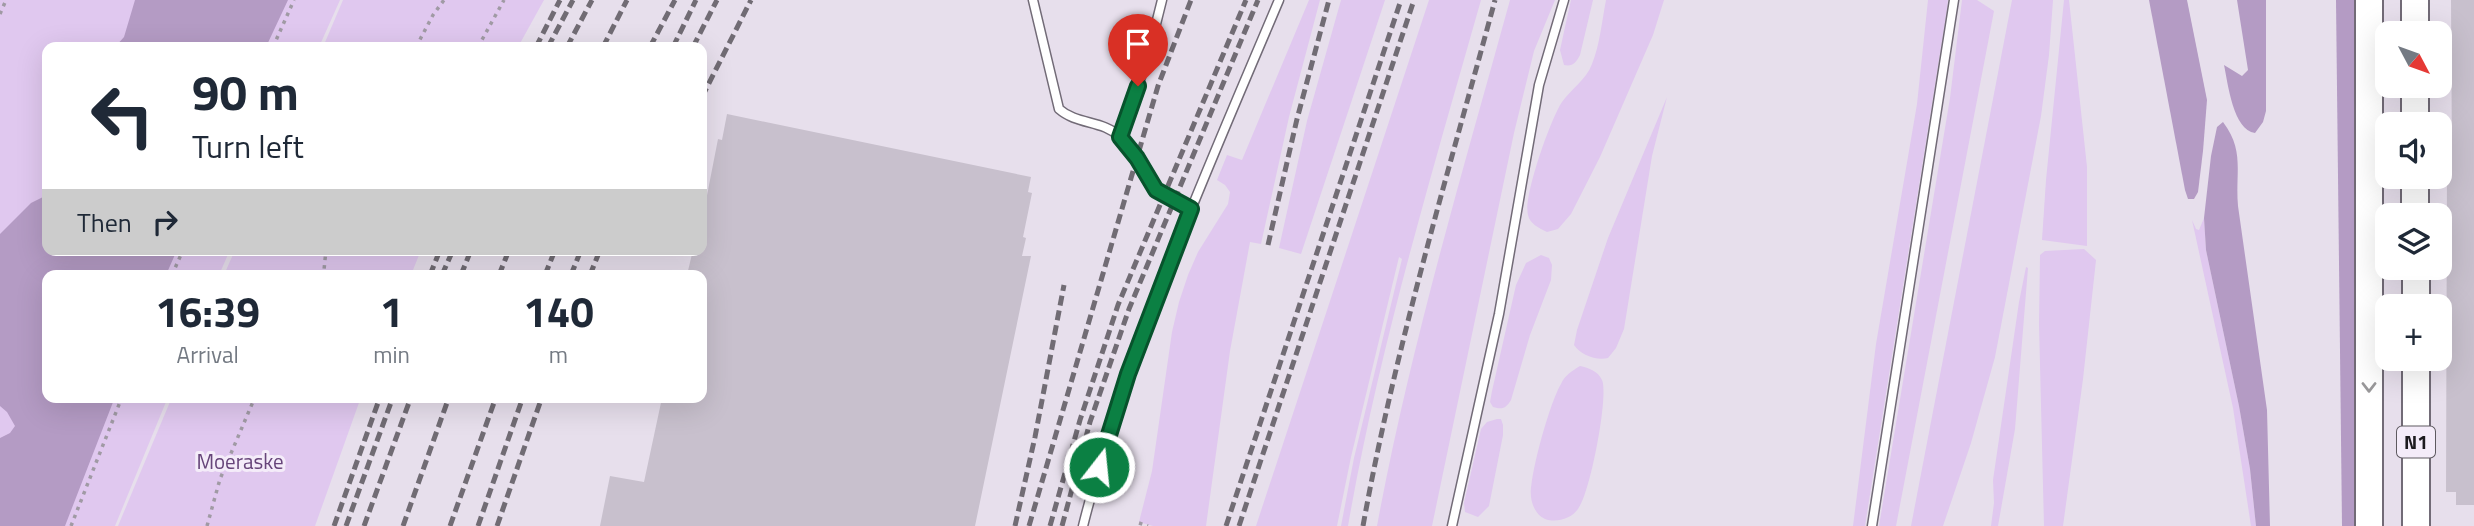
<!DOCTYPE html>
<html lang="en">
<head>
<meta charset="utf-8">
<style>
  :root { --surface:#fff; --page:#f2f2f3; --text:#1f2937; --muted:#747a83 }
  body { margin:0; font-family:"Titillium Web",sans-serif; background:var(--page); color:var(--text); height:100vh; display:flex; flex-direction:column; font-size:26px; white-space:nowrap }
  * { box-sizing:border-box; margin:0 }
  p { font-size:23px; color:var(--muted) }
  .icon { flex:none; width:38px; height:38px; fill:none; stroke:currentColor; stroke-width:2; stroke-linecap:round; stroke-linejoin:round }
  .map { position:relative; flex:1; overflow:hidden }
  .side { position:absolute; left:42px; top:270px; width:665px; height:133px; display:flex; flex-direction:column; background:var(--surface); border-radius:14px; box-shadow:0 7px 28px #0002 }
  .side>* { flex:none }
  .guide { position:absolute; left:42px; top:42px; width:665px; height:214px; border-radius:14px; box-shadow:0 7px 28px #0002; background:#fff; color:var(--text); overflow:hidden }
  .needle { width:46px; rotate:131deg }
  .tools { position:absolute; left:2375px; top:21px; display:grid; gap:14px }
  .tools a { display:grid; place-items:center; width:77px; height:77px; border-radius:14px; background:var(--surface); box-shadow:0 7px 28px #0002; font-size:35px }
  .pin { position:absolute; display:grid; place-items:center; width:60px; height:60px; color:#fff; margin:-72px -30px; border-radius:50% 50% 50% 0; rotate:-45deg; box-shadow:0 0 7px #0007 }
  .pin .icon { rotate:45deg }
  .me { position:absolute; width:77px; margin:-38px; rotate:16deg; stroke-linejoin:round; filter:drop-shadow(0 0 5px #0008) }
  .turn { display:flex; align-items:center; gap:24px; height:147px; padding:0 35px; font-size:32px }
  .turn .icon { width:91px; height:91px; stroke-width:2.5 }
  .turn b { display:block; font-size:49px; line-height:60px }
  .then { display:flex; align-items:center; height:66px; padding:0 35px; background:#0003; gap:14px; font-size:26px }
  .eta { display:flex; justify-content:space-evenly; align-items:center; height:119px; text-align:center }
  .eta b { font-size:42px; font-weight:700; line-height:49px }
  .map>svg:first-child { display:block }
</style>
</head>
<body>
<div class="map">
<svg width="2474" height="526" viewBox="0 0 2474 526">
  <rect width="100%" height="100%" fill="#e7dfec"/>
  <!-- green -->
  <g fill="#e0c8ef">
    <polygon points="0,0 340,0 319,47 47,47 47,250 230,250 219,275 47,275 47,397 168,397 115,526 0,526"/>
    <polygon points="343,0 544,0 518,47 323,47"/>
    <polygon points="1309,0 1320,0 1289,117 1261,244 1250,242 1230,351 1206,526 1153,526 1139,522 1152,471 1172,332 1179,302 1188,275 1198,252 1228,204 1230,192 1225,185 1217,180 1227,155 1242,160"/>
    <polygon points="1341,0 1385,0 1301,254 1279,248 1307,121"/>
    <path d="M1429 0H1481C1432 173 1379 348 1348 526H1341L1354 458 1402 259 1399 257 1351 457 1337 526H1256Z"/>
    <path d="M1510 0H1555L1534 51 1514 133 1432 526H1377C1410 348 1462 174 1510 0Z"/>
    <path d="M1571 0H1593L1580 55C1576 62 1573 67 1564 65L1560 50Z"/>
    <path d="M1606 0H1664L1653 35 1600 157 1571 214 1558 229 1547 232C1539 228 1530 224 1528 215 1523 197 1551 118 1562 102 1572 88 1586 80 1592 64 1600 44 1602 20 1606 0Z"/>
    <polygon points="1928,0 1948,0 1947,9 1865,526 1853,526 1876,344 1917,104"/>
    <polygon points="1962,0 1977,0 1994,11 1896,526 1879,526 1950,98"/>
    <polygon points="2012,0 2053,0 2049,55 2041,116 1995,357 1971,443 1943,526 1911,526"/>
    <polygon points="2064,0 2069,0 2087,167 2087,246 2042,240 2046,180"/>
    <path d="M1667 97 1652 156 1624 329 1616 348 1608 358C1596 361 1581 355 1574 345L1577 330 1608 238Z"/>
    <polygon points="2204,218 2206,250 2239,406 2250,469 2256,526 2251,526 2233,408 2192,220 2196,229 2199,230"/>
    <polygon points="2084,249 2096,260 2083,379 2063,526 2044,526 2039,324 2040,255 2045,251"/>
    <polygon points="235,250 421,250 411,275 224,275"/>
    <path d="M1541 255 1549 258 1552 265 1551 280 1530 335 1511 400C1506 408 1503 410 1493 407L1490 402 1492 391 1516 285 1526 263Z"/>
    <polygon points="2026,267 2028,268 2015,429 1998,526 1991,526 1994,503 1993,480 2019,302"/>
    <path d="M1580 366C1589 368 1598 371 1602 380 1609 395 1590 495 1578 509 1571 519 1556 523 1545 519 1536 515 1532 505 1531 497 1529 477 1550 402 1561 384 1565 375 1572 371 1580 366Z"/>
    <polygon points="172,397 361,397 315,526 118,526"/>
    <polygon points="1497,419 1501,419 1503,425 1503,435 1489,506 1478,517 1465,512 1464,503 1481,429 1487,422"/>
  </g>
  <!-- forest -->
  <g fill="#b49bc4">
    <polygon points="135,0 288,0 266,47 115,47 124,37"/>
    <polygon points="2149,0 2187,0 2207,100 2203,151 2198,192 2194,199 2188,199 2185,190"/>
    <path d="M2237 0H2266V111L2263 122 2255 133C2233 130 2228 84 2224 65L2242 76 2248 70Z"/>
    <polygon points="2336,0 2357,0 2357,526 2342,526"/>
    <path d="M2223 122C2245 151 2235 172 2238 206L2267 410 2270 526H2256L2250 469 2239 406 2206 250 2204 218 2211 156 2217 127Z"/>
    <polygon points="47,195 47,250 177,250 166,275 47,275 47,397 115,397 65,526 0,526 0,438 10,433 15,426 7,412 0,406 0,234 31,203"/>
  </g>
  <!-- building -->
  <g fill="#c8c0cd">
    <polygon points="2451,0 2474,0 2474,505 2456,505 2456,492 2446,492 2447,160 2452,160"/>
    <polygon points="727,114 1031,177 1028,192 1032,193 1023,237 1026,238 1022,256 1031,256 975,526 600,526 610,476 644,482 662,398 680,402 681,397 702,397 702,275 687,275 692,254 695,255 696,250 702,250 702,221 718,139 722,140"/>
  </g>
  <g fill="none" stroke-linecap="round" stroke-linejoin="round">
    <!-- service casing -->
    <g stroke="#726b77" stroke-width="11">
      <g id="service">
        <path d="M1033 0 1059 109C1077 125 1103 120 1120 137"/>
        <polyline points="1162,0 1147,60 1120,137 1137,158 1156,190 1191,209"/>
        <path d="M1083 526C1129 344 1206 173 1279 0"/>
        <polyline points="1452,526 1499,314 1539,85 1564,0"/>
        <polyline points="1872,526 1954,0"/>
      </g>
    </g>
    <!-- primary casing -->
    <g stroke="#726b77" stroke-width="30">
      <g id="primary">
        <polyline points="2415,0 2415,33"/>
        <polyline points="2415,86 2415,124"/>
        <polyline points="2415,177 2415,215"/>
        <polyline points="2416,268 2416,306"/>
        <polyline points="2416,359 2416,526"/>
        <polyline points="2369,526 2369,0"/>
      </g>
    </g>
    <!-- path -->
    <g stroke="#a09aa4" stroke-width="3.5" stroke-dasharray="3.5 5" stroke-linecap="butt">
      <polyline points="0,14 6,0"/>
      <polyline points="273,47 294,0"/>
      <polyline points="416,47 433,15 444,0"/>
      <polyline points="478,47 504,0"/>
      <polyline points="172,275 183,250"/>
      <polyline points="319,275 324,270 326,250"/>
      <polyline points="1139,523 1148,526"/>
      <polyline points="71,526 122,397"/>
      <polyline points="207,526 220,479 255,397"/>
    </g>
    <!-- service -->
    <use href="#service" stroke="#fff" stroke-width="8"/>
    <!-- primary -->
    <use href="#primary" stroke="#fff" stroke-width="26"/>
    <!-- rail -->
    <g stroke="#716c74" stroke-width="5" stroke-dasharray="10 5" stroke-linecap="butt">
      <polyline points="536,47 560,0"/>
      <polyline points="548,47 573,0"/>
      <polyline points="567,47 592,0"/>
      <polyline points="603,47 627,0"/>
      <polyline points="650,47 675,0"/>
      <polyline points="673,47 696,0"/>
      <polyline points="693,47 717,0"/>
      <polyline points="702,97 751,0"/>
      <polyline points="1268,245 1297,119 1329,0"/>
      <polyline points="430,275 440,250"/>
      <polyline points="442,275 453,250"/>
      <polyline points="461,275 471,250"/>
      <polyline points="499,275 509,250"/>
      <polyline points="545,275 555,250"/>
      <polyline points="571,275 581,250"/>
      <polyline points="590,275 600,250"/>
      <polyline points="334,526 380,397"/>
      <polyline points="346,526 393,397"/>
      <polyline points="364,526 411,397"/>
      <polyline points="403,526 449,397"/>
      <polyline points="450,526 496,397"/>
      <polyline points="478,526 523,397"/>
      <polyline points="497,526 542,397"/>
      <polyline points="1015,526 1035,437 1064,285"/>
      <polyline points="1029,526 1158,86 1191,0"/>
      <polyline points="1050,526 1080,420 1118,305 1246,0"/>
      <polyline points="1062,526 1090,422 1129,309 1258,0"/>
      <polyline points="1226,526 1401,0"/>
      <polyline points="1239,526 1414,0"/>
      <path d="M1363 526C1395 348 1448 174 1495 0"/>
    </g>
  </g>
  <!-- one-way arrows -->
  <defs><path id="oneway-chevron" d="M-2-3.5L2.5 0L-2 3.5" fill="none" stroke-width="1.6" stroke-linecap="round" stroke-linejoin="round" transform="scale(1.75)"/></defs>
  <use stroke="#99989a" href="#oneway-chevron" transform="translate(2369 387) rotate(90)"/>
  <g fill="none" stroke-linecap="round" stroke-linejoin="round">
    <!-- route casing -->
    <g stroke="#07532c" stroke-width="18">
      <polyline id="route" points="1099,467 1128,374 1191,209 1156,190 1137,158 1120,137 1138,86"/>
    </g>
    <!-- route -->
    <use href="#route" stroke="#0b8043" stroke-width="12"/>
  </g>
  <g text-anchor="middle" stroke-width="6" stroke-linejoin="round" paint-order="stroke">
    <!-- shield labels -->
    <rect fill="#f4ecf9" stroke="#5e5a60" stroke-width="2" x="2397" y="426.5" width="38" height="31" rx="5"/>
    <g font-size="19" font-weight="bold" fill="#1d1b1f">
      <text x="2416" y="449">N1</text>
    </g>
    <!-- park labels -->
    <g font-size="21" fill="#67457a" stroke="#f4ecf9">
      <text x="240" y="469">Moeraske</text>
    </g>
  </g>
</svg>
<div class="tools">
<a><svg class="needle" viewBox="-14 -14 28 28"><path d="M0-13l5 13h-10z" fill="#e53935"/><path d="M0 13l5-13h-10z" fill="#747a83"/></svg></a>
<a><svg class="icon" aria-label="sound" viewBox="0 0 24 24"><path d="M4 9h4l5-4v14l-5-4H4zM17 9q2 3 0 6"/></svg></a>
<a><svg class="icon" aria-label="layers" viewBox="0 0 24 24"><path d="M12 4l9 5-9 5-9-5zM3 14l9 5 9-5"/></svg></a>
<a>+</a>
</div>
<div class="pin" style="left:1138px;top:86px;background:#d93025"><svg class="icon" aria-label="arrive" viewBox="0 0 24 24"><path d="M6 21V4h12l-3 4 3 4H6"/></svg></div>
<svg class="me" style="left:1099px;top:467px" viewBox="-20 -20 40 40"><circle r="17" fill="#0b8043" stroke="#fff" stroke-width="3"/><path d="M0-11L8 9 0 5-8 9z" fill="#fff"/></svg>
<div class="guide">
<div class="turn"><svg class="icon" aria-label="left" viewBox="0 0 24 24"><path d="M17 20v-9H6M10 6l-5 5 5 5"/></svg><div><b>90 m</b>Turn left</div></div>
<div class="then">Then<svg class="icon" aria-label="right" viewBox="0 0 24 24"><path d="M7 20v-9h11M14 6l5 5-5 5"/></svg></div>
</div>
<section class="side">
<div class="eta">
<div><b>16:39</b><p>Arrival</p></div>
<div><b>1</b><p>min</p></div>
<div><b>140</b><p>m</p></div>
</div>
</section>
</div>
</body>
</html>
